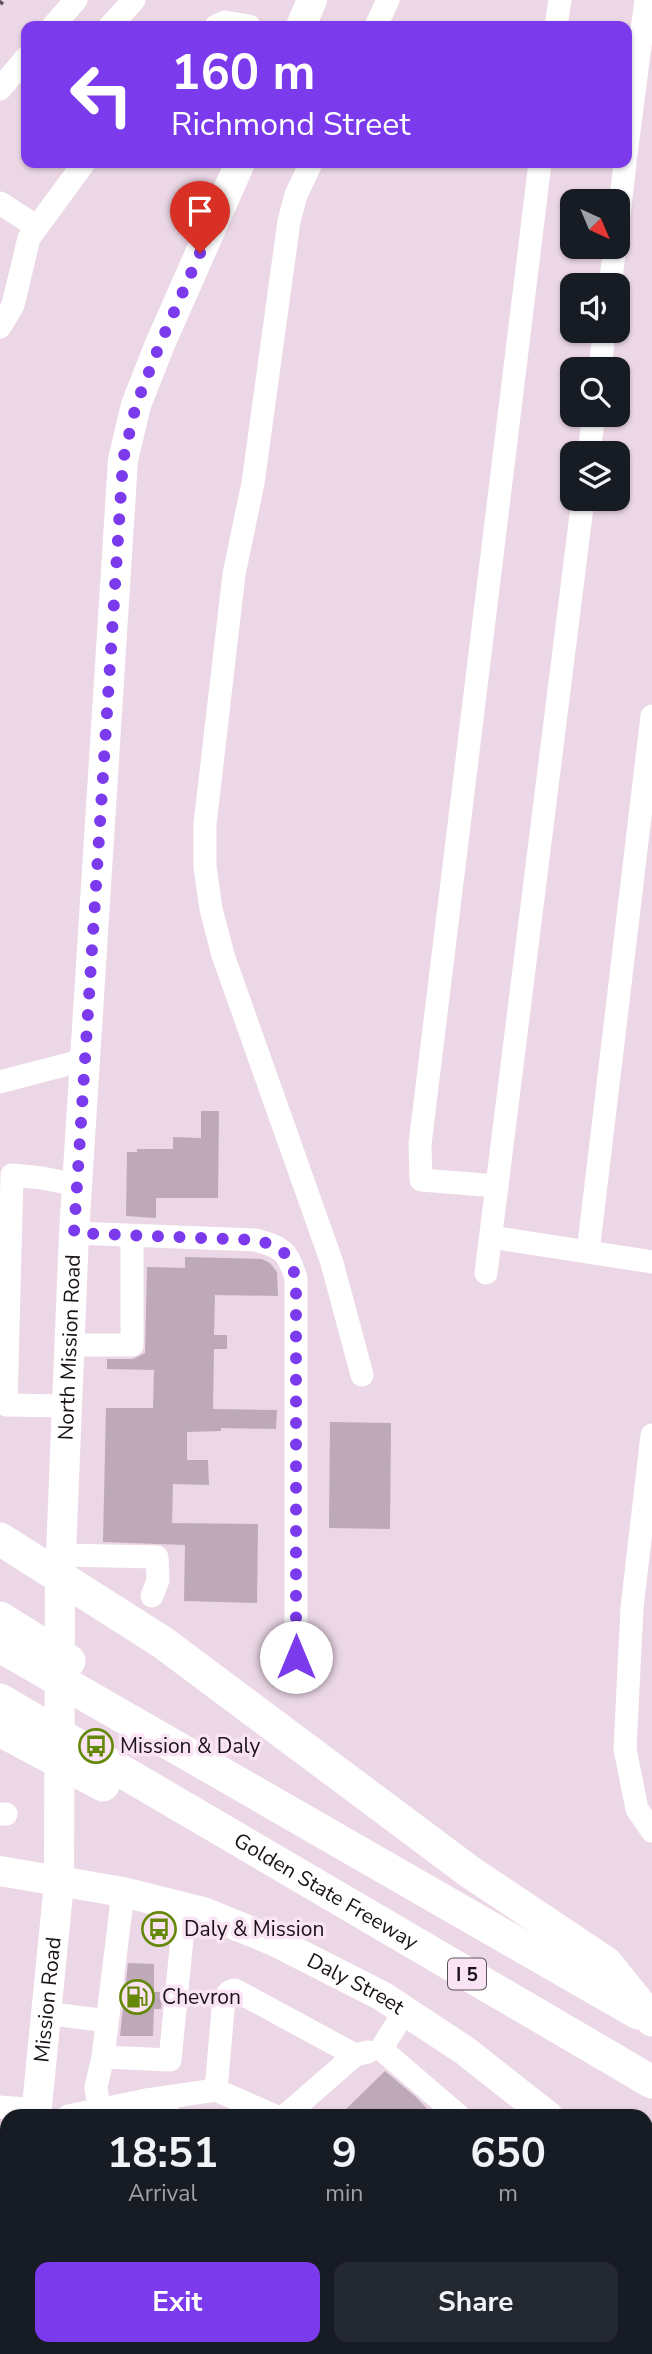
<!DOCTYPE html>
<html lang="en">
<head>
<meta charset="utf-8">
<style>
  :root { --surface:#171b24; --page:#242831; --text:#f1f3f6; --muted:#9ea1a6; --accent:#7c3aed }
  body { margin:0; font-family:"Nunito Sans",sans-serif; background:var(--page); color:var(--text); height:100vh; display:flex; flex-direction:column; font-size:26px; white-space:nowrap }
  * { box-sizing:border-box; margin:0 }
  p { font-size:23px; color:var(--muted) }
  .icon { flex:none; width:38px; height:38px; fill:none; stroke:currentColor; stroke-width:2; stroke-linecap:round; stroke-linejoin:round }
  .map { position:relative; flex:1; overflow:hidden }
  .side { position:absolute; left:0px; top:2109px; width:653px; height:247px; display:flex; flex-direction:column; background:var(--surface); border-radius:21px 21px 0 0; box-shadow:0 2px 5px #0004 }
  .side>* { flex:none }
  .hud { position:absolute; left:21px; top:21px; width:611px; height:147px; border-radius:14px; box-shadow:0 2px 5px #0004; background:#7c3aed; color:#fff; overflow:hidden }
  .needle { width:46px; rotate:136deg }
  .fabs { position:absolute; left:560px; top:189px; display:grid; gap:14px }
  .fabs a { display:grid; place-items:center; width:70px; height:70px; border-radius:14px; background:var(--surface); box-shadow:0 2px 5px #0004; font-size:35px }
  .pin { position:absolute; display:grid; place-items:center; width:60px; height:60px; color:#fff; margin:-72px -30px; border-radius:50% 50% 50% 0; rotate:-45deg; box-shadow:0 0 7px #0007 }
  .pin .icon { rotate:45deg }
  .me { position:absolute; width:77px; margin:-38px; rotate:0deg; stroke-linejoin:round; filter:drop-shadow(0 0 5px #0008) }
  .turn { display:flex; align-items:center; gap:24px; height:147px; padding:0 35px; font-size:32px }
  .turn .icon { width:91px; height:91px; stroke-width:2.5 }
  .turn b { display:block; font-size:49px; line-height:60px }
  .eta { display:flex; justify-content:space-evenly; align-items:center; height:119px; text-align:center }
  .eta b { font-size:42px; font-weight:700; line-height:49px }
  .action { display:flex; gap:14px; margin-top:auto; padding:14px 35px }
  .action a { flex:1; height:80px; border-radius:14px; background:var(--accent); color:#fff; font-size:28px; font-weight:700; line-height:80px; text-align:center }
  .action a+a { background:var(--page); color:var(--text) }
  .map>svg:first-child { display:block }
</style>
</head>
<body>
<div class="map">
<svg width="652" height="2354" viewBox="0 0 652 2354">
  <rect width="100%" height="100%" fill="#ecd7e6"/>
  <!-- building -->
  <g fill="#bda9b8">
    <polygon points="201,1111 219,1111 218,1198 156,1198 156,1218 126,1216 127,1152 137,1152 137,1149 173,1149 173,1137 201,1138"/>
    <polygon points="185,1257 262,1259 270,1263 277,1272 278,1296 215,1295 214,1335 227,1335 227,1349 214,1349 213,1409 277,1410 276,1429 221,1428 221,1431 187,1432 187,1460 208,1460 209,1485 173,1484 172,1523 258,1524 257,1603 184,1601 185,1545 103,1542 106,1408 153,1408 154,1370 107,1369 107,1359 133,1359 145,1353 147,1267 185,1268"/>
    <polygon points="330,1422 391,1423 390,1529 329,1528"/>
    <polygon points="128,1963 154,1964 154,1992 163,1992 161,2009 154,2009 153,2036 120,2036"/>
    <polygon points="385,2071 416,2097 434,2116 339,2116"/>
  </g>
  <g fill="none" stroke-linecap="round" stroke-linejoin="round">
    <!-- minor -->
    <g stroke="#fff" stroke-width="23">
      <polyline points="53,26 76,0"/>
      <polyline points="110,26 134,0"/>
      <polyline points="216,26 225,22 249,26"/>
      <polyline points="376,26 388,0"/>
      <polyline points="556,26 560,0"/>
      <polyline points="0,89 26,58"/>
      <polyline points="626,154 646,0"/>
      <polyline points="311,163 296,195 289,221 253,483 234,574 205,824 205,867 211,909 223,955 332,1263 362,1375"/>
      <polyline points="0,203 37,227"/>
      <polyline points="618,224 625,163"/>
      <polyline points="610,285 615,247"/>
      <polyline points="0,327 13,305 29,238 84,163"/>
      <polyline points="600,369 604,331"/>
      <polyline points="589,453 594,415"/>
      <polyline points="0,1082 84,1060"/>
      <polyline points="497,1186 421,1180 420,1144 540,163"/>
      <path d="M74 1233 256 1240C284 1248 287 1251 296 1278V1657"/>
      <polyline points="491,1237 652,1262"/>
      <polyline points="588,1252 652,716"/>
      <polyline points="486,1273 583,499"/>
      <polyline points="70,1345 132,1345 132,1236"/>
      <polyline points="68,1406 6,1405 12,1175 42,1178 77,1185"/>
      <polyline points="652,1435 632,1608 625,1749 637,1809 652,1831"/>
      <polyline points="61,1555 157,1557 158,1580 152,1596"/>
      <polyline points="0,1814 6,1814"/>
      <polyline points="123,1892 103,2057 170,2060 185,1908"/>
      <polyline points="405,2011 381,2049 459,2116"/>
      <polyline points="45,2013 107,2021"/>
      <polyline points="216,2090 224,1998 229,1992 235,1990 355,2055"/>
      <polyline points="147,2100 216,2090 275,2116"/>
      <polyline points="0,2107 37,2110"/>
      <polyline points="99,2110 96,2087 103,2057"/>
      <polyline points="68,2116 147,2100 170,2116"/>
      <polyline points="285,2116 355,2055 368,2052"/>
      <polyline points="203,2348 208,2354"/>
      <polyline points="402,2348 407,2354"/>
      <polyline points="309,2354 315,2348"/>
    </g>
    <!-- major -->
    <g stroke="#fff" stroke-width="30">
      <polyline points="301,26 312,0"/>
      <path id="s1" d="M0 1871 123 1892 203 1912 272 1940 382 1996 464 2050 548 2116"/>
      <path id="s2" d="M36 2116 59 1883 60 1578 74 1233 123 460 136 405 160 344 240 163"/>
      <polyline points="646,2209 652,2215"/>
      <polyline points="0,2348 7,2306"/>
    </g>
    <!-- highway -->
    <g stroke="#fff" stroke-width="33">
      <polyline points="0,1539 162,1642 470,1872 606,1963 652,2020"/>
      <polyline points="0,1618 69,1661"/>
      <polyline points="0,1646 638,2013"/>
      <path id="s3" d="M0 1700 652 2082"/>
      <polyline points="0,1730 103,1785"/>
    </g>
    <!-- rail -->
    <polyline stroke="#60545d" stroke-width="5" stroke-dasharray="3.5 7" stroke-linecap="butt" points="0,4 3,0"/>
  </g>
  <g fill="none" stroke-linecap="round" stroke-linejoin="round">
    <!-- route -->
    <path stroke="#7c3aed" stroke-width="12" stroke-dasharray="0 21.6" d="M200 253 160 344 136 405 123 460 74 1233 256 1240C284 1248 287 1251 296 1278V1657"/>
  </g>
  <!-- icons -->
  <defs>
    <g id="bus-ring" transform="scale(1.75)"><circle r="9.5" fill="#fae4f4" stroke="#668809" stroke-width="1.5"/><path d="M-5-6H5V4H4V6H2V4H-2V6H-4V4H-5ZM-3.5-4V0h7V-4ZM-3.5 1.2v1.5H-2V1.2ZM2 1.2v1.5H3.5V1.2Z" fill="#668809"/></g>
    <g id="fuel-ring" transform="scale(1.75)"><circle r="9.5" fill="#fae4f4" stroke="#668809" stroke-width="1.5"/><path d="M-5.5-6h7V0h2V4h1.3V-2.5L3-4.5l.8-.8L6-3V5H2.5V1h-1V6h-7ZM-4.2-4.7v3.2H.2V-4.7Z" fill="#668809"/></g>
  </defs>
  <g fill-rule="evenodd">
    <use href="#bus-ring" x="96" y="1746"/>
    <use href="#bus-ring" x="159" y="1929"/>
    <use href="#fuel-ring" x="137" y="1997"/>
  </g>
  <g text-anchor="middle" stroke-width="7" stroke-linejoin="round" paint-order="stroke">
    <!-- shield labels -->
    <rect fill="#fae4f4" stroke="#5d525b" stroke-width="2" x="448" y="1958.5" width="38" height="31" rx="5"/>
    <g font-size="19" font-weight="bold" fill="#1a1319">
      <text x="467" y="1981">I 5</text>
    </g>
    <!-- street labels -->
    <g font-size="21" fill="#1a1319" stroke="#fae4f4">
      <text dy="7" stroke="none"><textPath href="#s2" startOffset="770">North Mission Road</textPath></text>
      <text dy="7" stroke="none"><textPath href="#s3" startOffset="378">Golden State Freeway</textPath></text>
      <text dy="7" stroke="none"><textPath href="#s1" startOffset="376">Daly Street</textPath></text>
      <text dy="7" stroke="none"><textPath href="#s2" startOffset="117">Mission Road</textPath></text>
    </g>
    <!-- poi labels -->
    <g font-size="21" fill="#1a1319" stroke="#fae4f4" text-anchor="start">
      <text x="120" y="1753">Mission &amp; Daly</text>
      <text x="184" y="1936">Daly &amp; Mission</text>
      <text x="162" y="2004">Chevron</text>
    </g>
  </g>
</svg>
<div class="fabs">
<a><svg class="needle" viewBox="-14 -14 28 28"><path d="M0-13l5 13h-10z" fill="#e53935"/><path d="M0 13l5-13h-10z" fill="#9ea1a6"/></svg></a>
<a><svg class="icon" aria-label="sound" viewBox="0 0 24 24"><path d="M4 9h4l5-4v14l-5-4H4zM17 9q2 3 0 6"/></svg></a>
<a><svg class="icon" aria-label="search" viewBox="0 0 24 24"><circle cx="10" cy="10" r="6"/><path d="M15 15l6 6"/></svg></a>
<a><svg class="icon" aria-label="layers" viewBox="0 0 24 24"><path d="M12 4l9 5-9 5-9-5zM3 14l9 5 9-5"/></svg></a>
</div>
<div class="pin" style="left:200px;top:253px;background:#d93025"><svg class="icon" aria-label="arrive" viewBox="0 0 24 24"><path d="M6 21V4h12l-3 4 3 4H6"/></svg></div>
<svg class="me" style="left:296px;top:1657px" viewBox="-20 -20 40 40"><circle r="19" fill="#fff"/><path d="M0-13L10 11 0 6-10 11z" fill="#7c3aed"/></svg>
<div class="hud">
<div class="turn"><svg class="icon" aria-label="left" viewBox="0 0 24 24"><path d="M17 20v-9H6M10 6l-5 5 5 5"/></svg><div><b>160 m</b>Richmond Street</div></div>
</div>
<section class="side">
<div class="eta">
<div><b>18:51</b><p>Arrival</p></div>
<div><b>9</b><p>min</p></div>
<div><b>650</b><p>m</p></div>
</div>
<div class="action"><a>Exit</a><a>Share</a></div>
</section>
</div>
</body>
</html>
